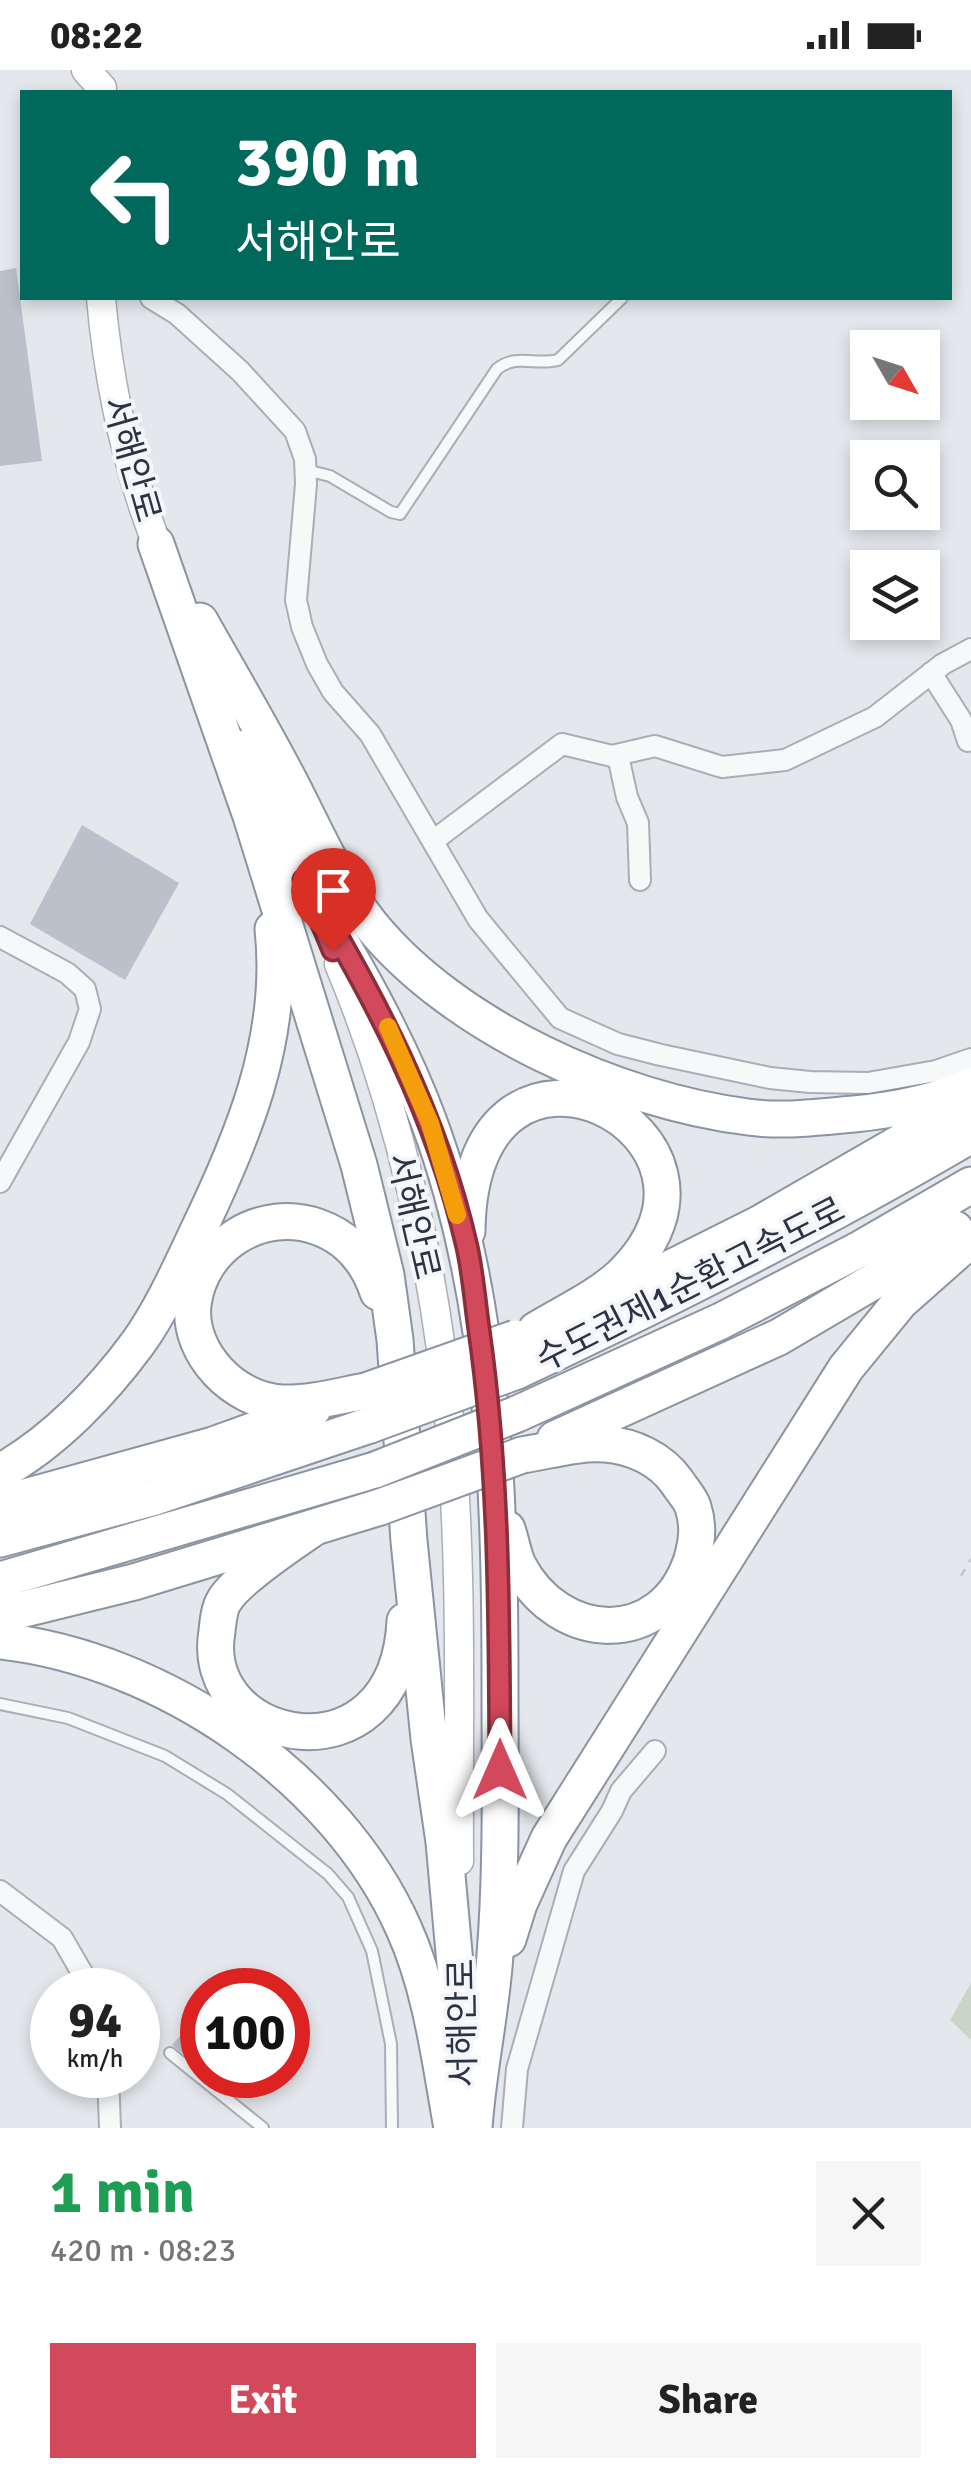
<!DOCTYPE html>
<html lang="en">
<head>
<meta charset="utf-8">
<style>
  :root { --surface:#fff; --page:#f6f6f6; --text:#222; --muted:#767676; --accent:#d1495b }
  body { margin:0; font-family:Signika,"Noto Sans KR",sans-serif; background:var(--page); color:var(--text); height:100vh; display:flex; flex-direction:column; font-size:38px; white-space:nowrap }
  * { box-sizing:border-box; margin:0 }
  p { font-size:32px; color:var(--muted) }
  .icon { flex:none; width:55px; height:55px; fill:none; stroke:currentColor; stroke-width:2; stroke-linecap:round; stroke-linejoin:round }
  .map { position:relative; height:2058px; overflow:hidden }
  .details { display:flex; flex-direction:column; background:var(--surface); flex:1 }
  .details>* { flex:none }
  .banner { position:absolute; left:20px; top:20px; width:932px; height:210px; border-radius:0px; box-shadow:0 5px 15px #0003; background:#00695c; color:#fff; overflow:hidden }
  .needle { width:65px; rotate:129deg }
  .controls { position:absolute; left:850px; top:260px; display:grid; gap:20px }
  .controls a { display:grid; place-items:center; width:90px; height:90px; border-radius:0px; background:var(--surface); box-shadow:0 5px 15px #0003; font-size:50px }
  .speed { position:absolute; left:30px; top:1898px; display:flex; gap:20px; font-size:50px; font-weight:700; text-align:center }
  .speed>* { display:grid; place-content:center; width:130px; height:130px; border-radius:50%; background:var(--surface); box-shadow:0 5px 15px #0003; line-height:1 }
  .speed small { font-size:25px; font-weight:400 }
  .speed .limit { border:15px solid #d22; background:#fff; color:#111 }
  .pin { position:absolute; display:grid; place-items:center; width:85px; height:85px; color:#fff; margin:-102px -42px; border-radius:50% 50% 50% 0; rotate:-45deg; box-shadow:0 0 10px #0007 }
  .pin .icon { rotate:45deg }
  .me { position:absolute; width:110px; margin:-55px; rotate:0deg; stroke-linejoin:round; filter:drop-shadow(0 0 8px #0008) }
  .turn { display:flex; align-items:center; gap:35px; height:210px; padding:0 50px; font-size:45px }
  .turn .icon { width:130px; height:130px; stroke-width:2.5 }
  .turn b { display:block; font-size:70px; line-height:85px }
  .round { display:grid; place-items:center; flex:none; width:105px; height:105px; border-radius:0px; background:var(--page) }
  .overview { display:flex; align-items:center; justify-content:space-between; height:170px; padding:0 50px }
  h1 { font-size:60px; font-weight:700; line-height:75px; color:#1e9e55 }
  .cta { display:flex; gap:20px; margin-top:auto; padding:20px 50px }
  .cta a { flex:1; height:115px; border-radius:0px; background:var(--accent); color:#fff; font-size:40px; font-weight:700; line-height:115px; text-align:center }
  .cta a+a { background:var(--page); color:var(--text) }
  .status { display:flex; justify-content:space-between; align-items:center; height:70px; padding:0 50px; background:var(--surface); direction:ltr }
  .status svg { height:28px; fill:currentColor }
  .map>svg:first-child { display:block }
</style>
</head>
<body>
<div class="status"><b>08:22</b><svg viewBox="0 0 49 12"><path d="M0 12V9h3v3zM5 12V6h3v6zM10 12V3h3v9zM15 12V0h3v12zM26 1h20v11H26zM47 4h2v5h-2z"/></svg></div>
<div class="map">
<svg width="971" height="2058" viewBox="0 0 971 2058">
  <rect width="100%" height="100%" fill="#e4e7ec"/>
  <!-- green -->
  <polygon fill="#c9d6c5" points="971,1913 971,1970 950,1950"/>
  <!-- building -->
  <g fill="#bbc0ca">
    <polygon points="16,198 42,391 0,396 0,201"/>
    <polygon points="82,755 179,813 125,910 30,854"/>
    <polygon points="202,1941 202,1998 172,1975"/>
  </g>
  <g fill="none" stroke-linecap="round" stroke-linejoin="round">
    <!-- lane casing -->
    <g stroke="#a9aeb7" stroke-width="14">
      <g id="lane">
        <path d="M306 400 330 406 391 442 400 444 497 299C517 283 536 296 558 290L622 228"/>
        <polyline points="0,1634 68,1648 165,1686 227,1724 328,1804 348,1827 372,1881 391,1974 392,2058"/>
        <polyline points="170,1983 263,2058"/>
      </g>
    </g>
    <!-- street casing -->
    <g stroke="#a9aeb7" stroke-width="24">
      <g id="street">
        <polyline points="151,228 177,244 240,301 295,361 305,389 306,414 296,530 302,557 317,594 333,622 370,664 478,849 560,948 618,974 661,985 770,1008 810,1012 868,1013 936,1001 971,989"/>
        <polyline points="931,603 961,650 968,671"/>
        <polyline points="618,686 627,727 638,753 640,810"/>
        <polyline points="433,771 562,674 612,686 655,676 722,697 785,690 875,647 943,594 971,579"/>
        <polyline points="0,867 67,903 85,919 90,939 79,972 0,1112"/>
        <polyline points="0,1821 62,1868 92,1920"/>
        <polyline points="108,2005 110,2058"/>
        <polyline points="512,2058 517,1999 574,1801 612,1741 621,1721 655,1681"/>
      </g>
    </g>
    <!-- secondary casing -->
    <g stroke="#a9aeb7" stroke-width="31">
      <g id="secondary">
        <polyline points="86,0 102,18"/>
        <path d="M101 228C109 318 129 408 164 492"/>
        <polyline points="241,675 311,826"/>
        <path d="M339 894C399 1037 436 1203 450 1358 463 1501 458 1647 459 1791"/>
        <polyline points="460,1944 464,2041"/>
      </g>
    </g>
    <!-- highway casing -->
    <g stroke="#8b94a3" stroke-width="39">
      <g id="highway">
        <polyline points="156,474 251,746 359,1095 386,1205 395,1270 409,1471 429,1669 444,1772 461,1960"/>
        <path d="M200 551C231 606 263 660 292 716 316 763 338 814 371 855 454 957 618 1031 748 1047 782 1052 819 1047 854 1044 893 1040 935 1033 971 1016"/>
        <path d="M304 810C351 888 397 966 429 1052 496 1233 500 1430 500 1620 500 1708 502 1797 495 1885 491 1943 478 2000 474 2058"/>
        <path d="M467 1161C470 912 769 1064 621 1206 597 1228 564 1243 536 1260"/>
        <polyline points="603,1232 759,1154 971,1032"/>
        <path d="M517 1301C672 1228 823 1152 971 1065"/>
        <path d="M366 1321C339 1326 310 1334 282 1333 235 1331 188 1284 193 1235 200 1174 263 1137 318 1157 349 1168 368 1192 378 1222"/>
        <polyline points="517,1344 721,1251 862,1178 971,1115"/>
        <polyline points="555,1369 779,1267 903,1194 955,1159"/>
        <path d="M0 1402C54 1372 102 1322 138 1273 161 1241 179 1201 196 1165 242 1070 285 969 273 859"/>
        <polyline points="0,1434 213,1375 313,1339"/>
        <path d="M312 1459C290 1474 236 1510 224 1531 219 1539 218 1552 217 1561 197 1676 397 1717 405 1551"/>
        <path d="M507 1459C511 1470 513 1484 518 1495 559 1574 663 1579 692 1489 697 1471 699 1456 693 1437 690 1428 682 1420 677 1412 661 1389 633 1376 605 1374 579 1372 548 1381 522 1385"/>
        <polyline points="0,1469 155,1427 370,1355"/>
        <polyline points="0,1510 375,1400"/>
        <polyline points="0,1545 134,1512 380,1437"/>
        <path d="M0 1571C163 1589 337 1708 404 1859 432 1921 440 1992 452 2058"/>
        <polyline points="508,1869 519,1834 549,1768 846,1298 900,1232 971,1169"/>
      </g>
    </g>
    <!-- path -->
    <polyline stroke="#c2c5cb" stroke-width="2.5" stroke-dasharray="8 8" stroke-linecap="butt" points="961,1506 971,1489"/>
    <!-- lane -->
    <use href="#lane" stroke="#f7f8fa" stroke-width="10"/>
    <!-- street -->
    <use href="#street" stroke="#f7f8fa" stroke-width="20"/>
    <!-- secondary -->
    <use href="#secondary" stroke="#fff" stroke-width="28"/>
    <!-- highway -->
    <use href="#highway" stroke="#fff" stroke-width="35"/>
    <!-- highway-bridge casing -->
    <g stroke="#8b94a3" stroke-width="39" stroke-linecap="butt">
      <g id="highway-bridge">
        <polyline points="366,1321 516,1268"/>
        <polyline points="370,1355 517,1301"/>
        <polyline points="375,1400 517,1344"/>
        <polyline points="380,1437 522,1385"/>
      </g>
    </g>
    <!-- highway-bridge -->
    <use href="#highway-bridge" stroke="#fff" stroke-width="35"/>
  </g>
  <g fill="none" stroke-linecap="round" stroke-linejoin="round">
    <!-- route casing -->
    <g stroke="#882f3b" stroke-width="25">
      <path id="route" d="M333 880 304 810C374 925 437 1045 467 1177 473 1204 475 1232 479 1260 500 1407 499 1552 500 1700"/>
    </g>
    <!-- route -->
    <use href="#route" stroke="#d1495b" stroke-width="18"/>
    <!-- slow -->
    <polyline stroke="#f59e0b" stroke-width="18" points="388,957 430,1053 457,1145"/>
  </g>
  <g text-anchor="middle" stroke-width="8" stroke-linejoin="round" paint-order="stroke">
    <!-- street labels -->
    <g font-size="35" fill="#2b3445" stroke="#f4f6f9">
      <text transform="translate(132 389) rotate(74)" y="12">서해안로</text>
      <text transform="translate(414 1146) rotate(77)" y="12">서해안로</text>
      <text transform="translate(690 1214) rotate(-27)" y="12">수도권제1순환고속도로</text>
      <text transform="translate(462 1953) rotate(-91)" y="12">서해안로</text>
    </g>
  </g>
</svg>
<div class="controls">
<a><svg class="needle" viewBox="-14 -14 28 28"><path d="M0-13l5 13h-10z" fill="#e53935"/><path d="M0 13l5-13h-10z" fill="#767676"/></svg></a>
<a><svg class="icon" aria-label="search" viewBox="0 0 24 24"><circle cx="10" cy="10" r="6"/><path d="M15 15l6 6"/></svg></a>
<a><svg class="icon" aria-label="layers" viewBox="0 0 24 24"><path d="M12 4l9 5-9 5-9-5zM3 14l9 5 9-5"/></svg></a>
</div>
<div class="speed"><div>94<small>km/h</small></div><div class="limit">100</div></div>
<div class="pin" style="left:333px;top:880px;background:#d93025"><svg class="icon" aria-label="arrive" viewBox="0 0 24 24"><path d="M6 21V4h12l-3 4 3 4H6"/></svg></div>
<svg class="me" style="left:500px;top:1700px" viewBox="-20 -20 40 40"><path d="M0-17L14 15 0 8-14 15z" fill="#d1495b" stroke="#fff" stroke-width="4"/></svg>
<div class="banner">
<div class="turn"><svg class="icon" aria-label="left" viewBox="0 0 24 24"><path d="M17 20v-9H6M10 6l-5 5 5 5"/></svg><div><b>390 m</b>서해안로</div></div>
</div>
</div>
<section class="details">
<div class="overview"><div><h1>1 min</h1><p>420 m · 08:23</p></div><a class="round"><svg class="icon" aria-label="close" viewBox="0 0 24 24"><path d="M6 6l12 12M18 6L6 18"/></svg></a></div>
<div class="cta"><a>Exit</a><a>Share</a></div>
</section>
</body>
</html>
